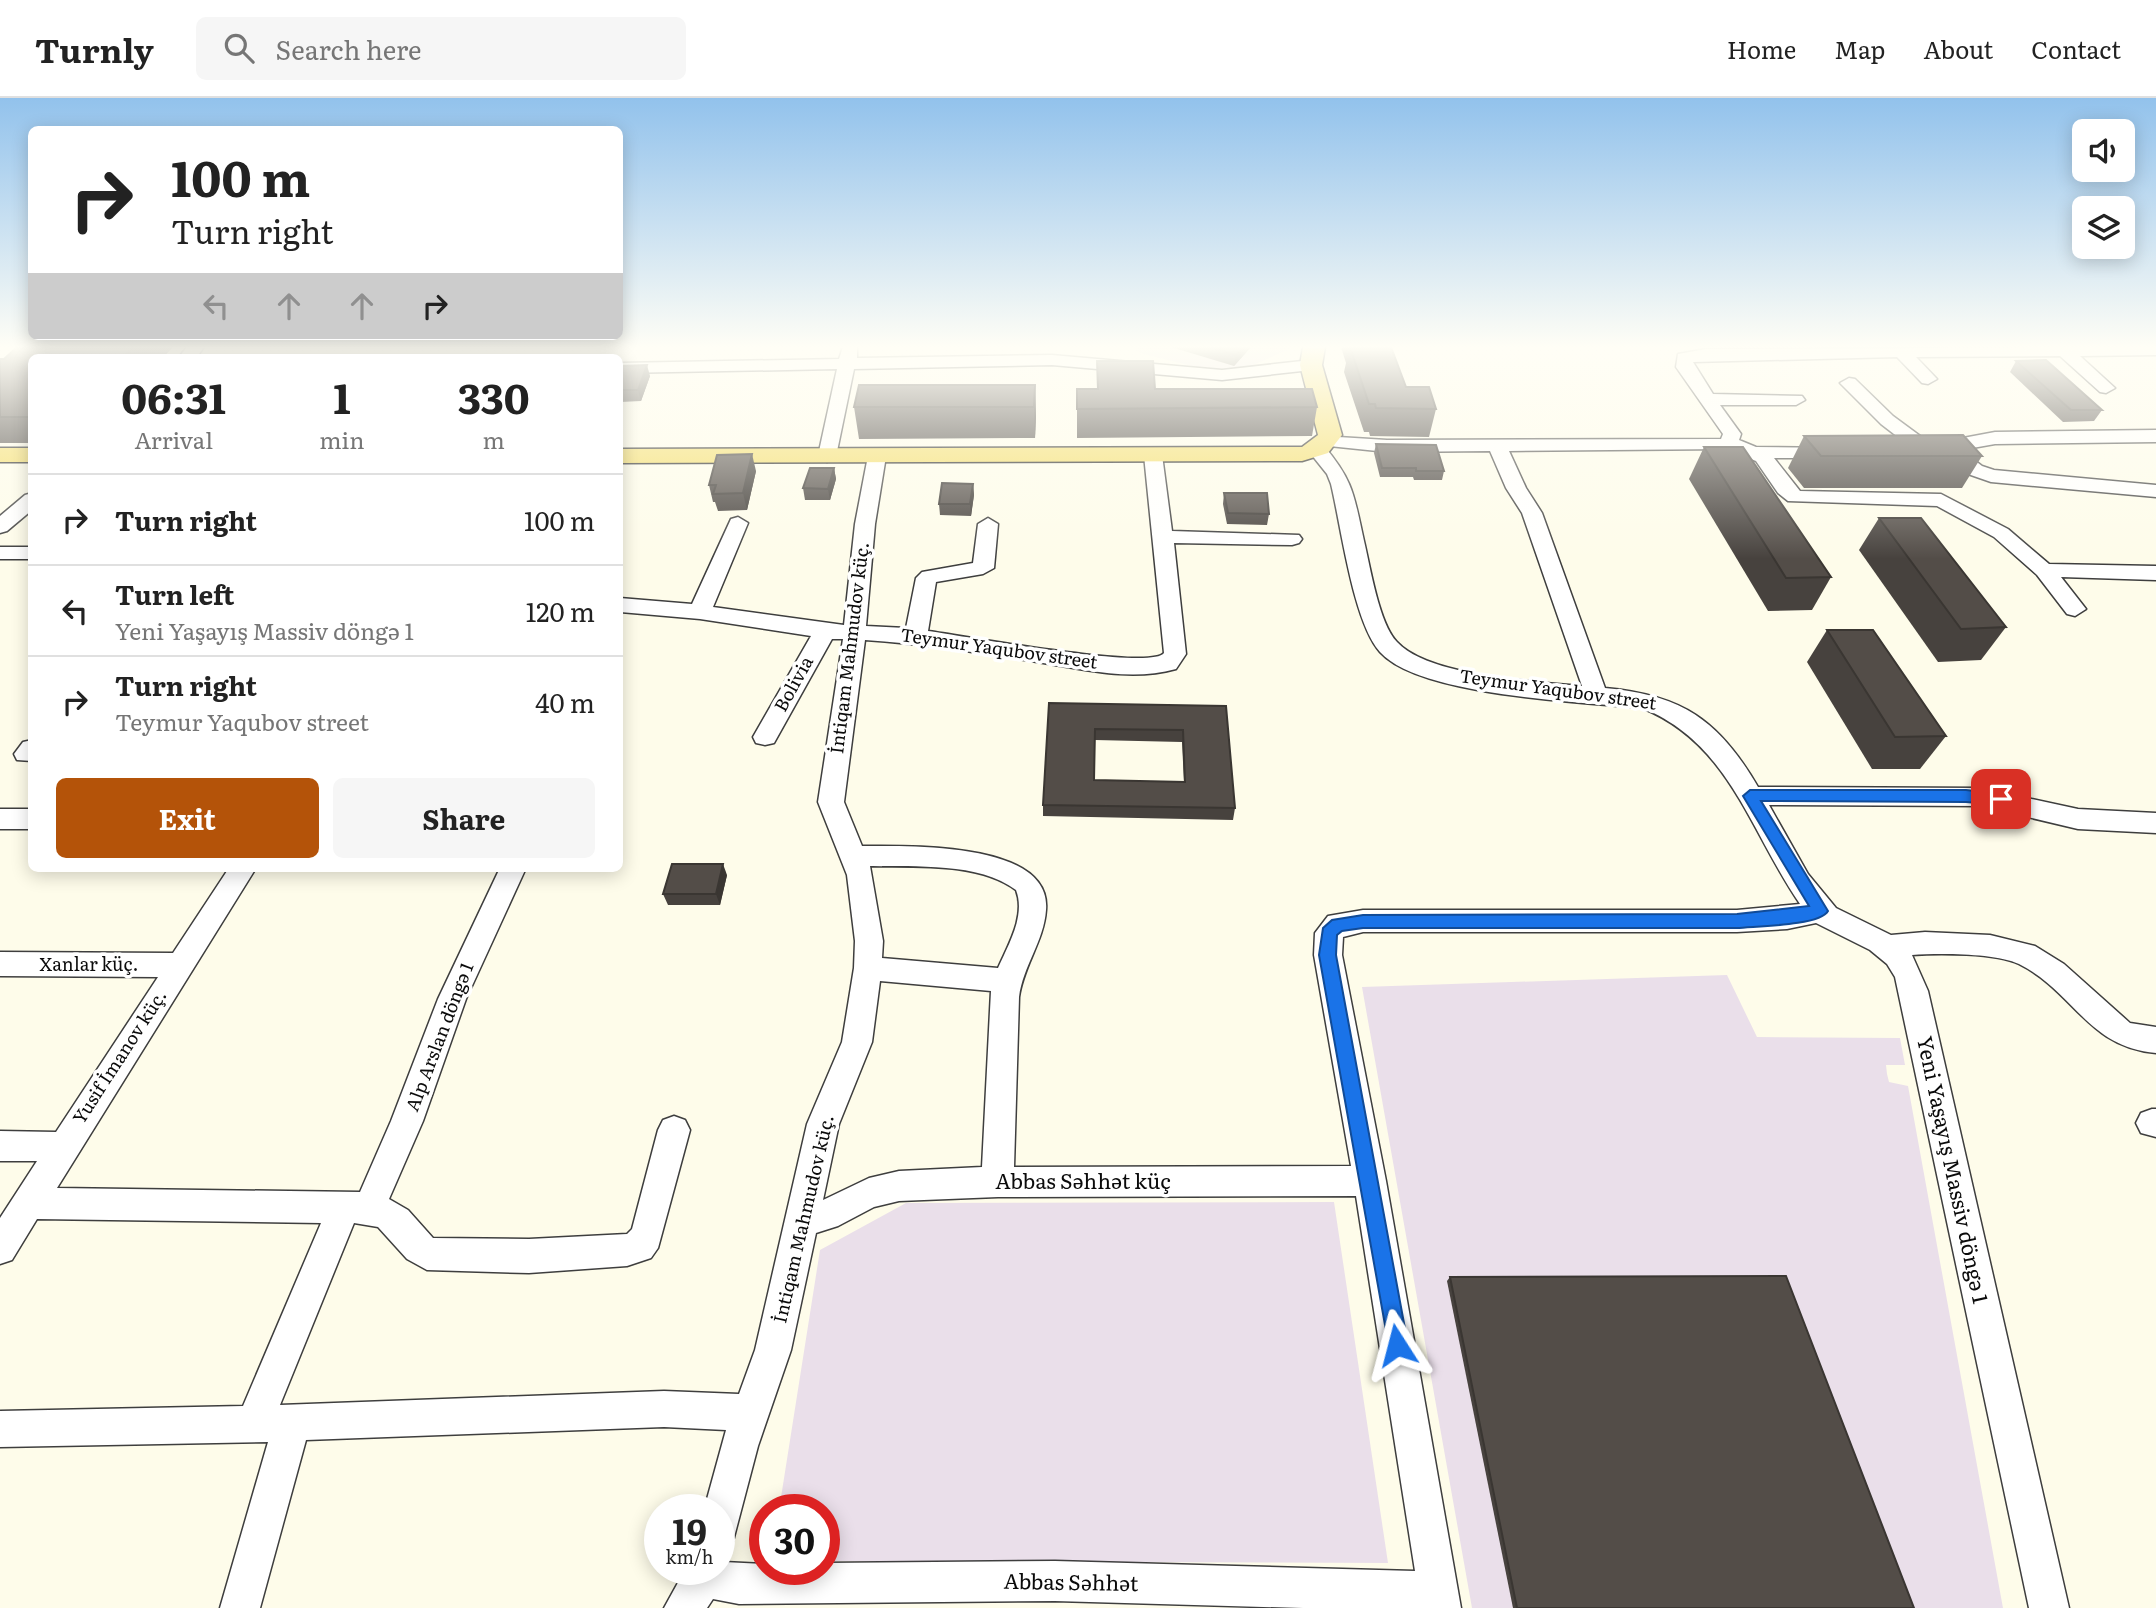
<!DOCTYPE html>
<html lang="en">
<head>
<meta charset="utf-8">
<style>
  :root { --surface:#fff; --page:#f6f6f6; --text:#222; --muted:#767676; --line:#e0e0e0; --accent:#b45309 }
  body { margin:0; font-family:Literata,serif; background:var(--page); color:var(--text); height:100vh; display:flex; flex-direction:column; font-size:26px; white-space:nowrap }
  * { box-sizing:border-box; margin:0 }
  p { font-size:23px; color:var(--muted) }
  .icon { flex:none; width:38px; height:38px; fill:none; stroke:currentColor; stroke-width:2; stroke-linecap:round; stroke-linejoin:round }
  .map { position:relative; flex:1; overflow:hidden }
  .sheet { position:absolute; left:28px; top:256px; width:595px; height:518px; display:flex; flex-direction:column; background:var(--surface); border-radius:10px; box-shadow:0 4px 18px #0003 }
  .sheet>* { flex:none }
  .top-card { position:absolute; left:28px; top:28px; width:595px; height:214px; border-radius:10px; box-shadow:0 4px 18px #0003; background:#fff; color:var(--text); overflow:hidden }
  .tools { position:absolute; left:2072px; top:21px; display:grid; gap:14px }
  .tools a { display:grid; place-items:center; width:63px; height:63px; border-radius:10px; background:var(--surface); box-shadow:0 4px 18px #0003; font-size:35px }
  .speed { position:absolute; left:644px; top:1396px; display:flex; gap:14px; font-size:35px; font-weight:700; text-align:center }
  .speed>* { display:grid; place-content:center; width:91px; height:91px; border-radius:50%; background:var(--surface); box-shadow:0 4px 18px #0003; line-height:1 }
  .speed small { font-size:18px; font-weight:400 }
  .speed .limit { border:10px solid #d22; background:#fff; color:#111 }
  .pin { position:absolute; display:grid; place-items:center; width:60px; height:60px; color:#fff; margin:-30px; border-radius:14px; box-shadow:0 4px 10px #0006 }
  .me { position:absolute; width:77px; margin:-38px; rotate:351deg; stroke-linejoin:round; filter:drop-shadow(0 0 5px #0008) }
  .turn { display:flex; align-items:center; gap:24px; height:147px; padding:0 28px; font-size:32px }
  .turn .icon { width:91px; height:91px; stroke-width:2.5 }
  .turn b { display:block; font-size:49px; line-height:60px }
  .lanes { display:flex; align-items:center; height:66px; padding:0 28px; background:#0003; justify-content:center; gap:35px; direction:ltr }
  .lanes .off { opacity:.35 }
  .eta { display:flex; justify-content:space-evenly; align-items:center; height:119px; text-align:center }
  .eta b { font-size:42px; font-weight:700; line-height:49px }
  .button { display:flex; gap:14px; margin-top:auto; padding:14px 28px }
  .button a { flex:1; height:80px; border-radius:10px; background:var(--accent); color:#fff; font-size:28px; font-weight:700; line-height:80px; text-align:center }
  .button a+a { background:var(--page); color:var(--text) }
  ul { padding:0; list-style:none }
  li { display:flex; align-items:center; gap:21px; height:91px; padding:0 28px; border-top:2px solid var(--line) }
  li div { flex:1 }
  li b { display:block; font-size:26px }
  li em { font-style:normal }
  header { display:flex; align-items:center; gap:42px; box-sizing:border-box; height:98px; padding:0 35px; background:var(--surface); border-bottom:2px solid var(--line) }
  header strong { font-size:33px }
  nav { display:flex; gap:38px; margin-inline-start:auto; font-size:24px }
  .search { width:490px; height:63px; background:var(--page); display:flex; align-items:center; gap:18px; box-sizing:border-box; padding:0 24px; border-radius:10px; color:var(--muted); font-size:26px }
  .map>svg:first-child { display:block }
</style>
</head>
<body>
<header>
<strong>Turnly</strong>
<div class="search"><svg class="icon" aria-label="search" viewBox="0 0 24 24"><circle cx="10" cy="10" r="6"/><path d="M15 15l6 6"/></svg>Search here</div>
<nav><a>Home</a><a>Map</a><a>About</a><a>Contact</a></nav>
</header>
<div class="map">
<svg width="2156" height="1510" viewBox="0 0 2156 1510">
  <rect width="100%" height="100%" fill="#fefcea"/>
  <!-- industrial -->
  <g fill="#eadfea">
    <polygon points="1134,249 1294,249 1244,271 1204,271 1140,255"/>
    <polygon points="1727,877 1757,939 1900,940 1905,967 1886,967 1887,976 1889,984 1908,988 2003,1510 1472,1510 1362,889"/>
    <polygon points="1334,1104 1388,1465 824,1463 824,1412 779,1412 820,1152 906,1105"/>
  </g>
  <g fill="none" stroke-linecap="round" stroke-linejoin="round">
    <!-- minor casing -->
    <g stroke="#3e3e3e" stroke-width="3">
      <g id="minor">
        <polygon points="187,249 204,249 197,259 179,259"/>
        <polygon points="843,249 857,249 857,260 1052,257 1222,272 1311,262 1320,267 1311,272 1222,282 1052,267 854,271 836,358 827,364 818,358 837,271 620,275 620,265 839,261"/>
        <path d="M2156 249V257L2080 258 2115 290 2106 295 2100 294 2060 258 1916 259 1937 281 1928 286 1922 285 1897 259 1693 264 1713 296 1802 298 1805 302 1796 307H1720L1741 336 1739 342 1756 349 1837 350 1839 354 1830 360H1774L1800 393 1941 396 2008 431 2049 466 2156 468V482L2061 479 2086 511 2075 518 2067 516 2037 477 1994 439 1937 408 1788 403 1778 395 1756 363 1727 351 1509 353 1526 390 1542 415 1605 590C1682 597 1719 622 1758 689L1981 690 2078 711 2156 715V735L2078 731 1981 708 1769 707 1808 776 1836 810 1891 837 1925 834 1990 837 2035 848 2064 866 2130 925 2156 929V955C2087 949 2075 894 2019 866 1995 855 1939 855 1912 857L1928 893 2069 1510H2029L1895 879 1887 866 1870 852 1816 825 1787 831 1737 834H1363L1343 839 1342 857 1386 1083 1461 1510H1303L1055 1503 739 1506 713 1501 707 1510H664L685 1472H719V1457L724 1464 765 1466V1472H824V1465L1055 1463 1415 1473 1356 1098 998 1099 899 1103 874 1109 838 1128 816 1135 791 1252 758 1348 733 1443 719 1448V1412H704L726 1332 664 1329 306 1342 260 1510H220L268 1344 0 1349V1313L243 1308 321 1125 37 1121 12 1162 0 1166V1120L37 1063H0V1033L56 1034 158 879 0 878V854L173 855 229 770H256L57 1090 360 1094 391 1023 438 901 500 770H526L466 901 423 1023 389 1101 408 1112 433 1140 529 1141 627 1136 632 1131 658 1032 663 1022 674 1018 685 1022 690 1032 658 1150 651 1160 627 1168 529 1175 427 1172 407 1161 378 1129 354 1125 280 1307 664 1293 739 1296 755 1252 807 1026 842 944 854 870 855 843 847 777 818 704 843 541H832L774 645 765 647 756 645 753 639 811 538 700 521 620 514V500L692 506 731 421 738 419 748 425 713 509 844 527 855 426 868 358 877 352 884 354 886 358 875 426 866 528 906 530 916 480 922 474 973 465 978 426 988 420 998 426 994 470 983 476 936 484 928 533C959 537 1151 573 1164 555L1144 357 1146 353 1153 351 1162 357 1172 433 1299 437 1302 441 1299 445 1292 447 1174 445 1186 556 1176 571C1130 584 1083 571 1037 564 980 555 923 546 865 542L844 704 862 748C907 748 1052 743 1046 812 1044 843 1023 868 1019 899L1014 1069 1351 1068 1314 857 1315 835 1328 818 1363 812H1737L1800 806C1750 734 1730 645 1642 610 1582 604 1419 598 1380 554 1353 524 1341 427 1331 386L1327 376 1307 351 1309 347H1323C1354 383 1354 398 1364 443 1370 468 1379 526 1397 544 1428 578 1536 584 1582 588L1522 415 1506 390 1490 353 1387 354 1329 348 1322 346 1320 342 1322 338 1387 342 1721 341 1723 336 1676 269 1678 256 1706 251ZM870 768C915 769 979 764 1016 792 1026 818 1008 847 998 870L882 860 883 843ZM880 883 991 893 982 1069 899 1073 869 1080 823 1102 839 1026 872 944Z"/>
        <polygon points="1849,280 1855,281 1893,318 1931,346 1995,334 2156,332 2156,344 1995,346 1961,352 1982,368 1994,372 2156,387 2156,399 1991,384 1968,376 1942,355 1920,356 1881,326 1840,285"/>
        <polygon points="32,395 32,412 7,433 0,435 0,418 25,397"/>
        <rect x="0" y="449" width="32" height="12"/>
        <polygon points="32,642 32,663 17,662 14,656 23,644"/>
        <rect x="0" y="711" width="32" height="20"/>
        <polygon points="2152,1011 2156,1011 2156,1039 2141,1035 2136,1025 2141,1015"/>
      </g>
    </g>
    <!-- major casing -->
    <g stroke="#1c1c1c" stroke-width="3">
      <g id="major">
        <polygon points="1303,249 1325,249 1322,267 1342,337 1328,355 1302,363 620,365 620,351 1302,349 1318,337 1300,267"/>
        <rect x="0" y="350" width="32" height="14"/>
      </g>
    </g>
    <!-- minor -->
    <use href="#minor" fill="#fff" fill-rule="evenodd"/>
    <!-- major -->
    <use href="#major" fill="#f3dc65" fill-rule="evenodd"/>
  </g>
  <!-- wall -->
  <g fill="#47423e" fill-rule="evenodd">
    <polygon points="17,249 173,249 163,259 32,259 32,345 0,345 0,261 4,261"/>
    <polygon points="1171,249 1251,249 1234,268"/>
    <polygon points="1341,249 1391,249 1406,289 1436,311 1429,339 1370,338 1369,334 1364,334 1344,274 1346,265"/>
    <polygon points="1097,263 1155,291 1317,309 1312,338 1077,340 1077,291 1097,291"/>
    <polygon points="2016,263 2102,312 2094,323 2063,324 2010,274"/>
    <polygon points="620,268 650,278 641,303 620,304"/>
    <polygon points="1035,287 1036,318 1035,340 859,341 854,309"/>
    <polygon points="1804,338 1982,358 1962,390 1804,390 1788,370"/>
    <polygon points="1376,346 1444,373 1442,382 1414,382 1413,379 1380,379 1374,355"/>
    <polygon points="1704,349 1831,479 1812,512 1768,513 1689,381"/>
    <polygon points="834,370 836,381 830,402 805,402 803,390"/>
    <polygon points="756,373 747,412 718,413 715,404 713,404 709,387"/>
    <polygon points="973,386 974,397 971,418 940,417 939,406"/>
    <polygon points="1224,395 1269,416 1267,427 1227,426 1223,406"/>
    <polygon points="1879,420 2006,529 1981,562 1938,564 1859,452"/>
    <polygon points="1827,532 1946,638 1920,671 1872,671 1807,564"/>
    <path d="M1049 605 1226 608 1235 710 1233 722 1043 718V707ZM1095 642 1182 644 1184 684 1094 682Z"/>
    <polygon points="727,777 720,807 668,807 663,796"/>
    <polygon points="1450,1179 1914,1510 1513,1510 1447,1183"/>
  </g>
  <!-- shaded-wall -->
  <g fill="#3a3632">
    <polygon points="133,249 173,249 163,259 123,259"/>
    <polygon points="1243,249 1251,249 1234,268 1236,257"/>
    <polygon points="647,267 650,278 641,303 638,292"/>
    <polygon points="1035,287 1036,318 1035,340 1034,309"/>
    <polygon points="752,356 756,373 747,412 743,395"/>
    <polygon points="834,370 836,381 830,402 828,391"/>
    <polygon points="973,386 974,397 971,418 970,406"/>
    <polygon points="723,766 727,777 720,807 716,796"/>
  </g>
  <!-- building -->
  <g fill="#534d48" stroke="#3a3632" stroke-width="2" fill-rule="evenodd">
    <polygon points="17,249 133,249 123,259 32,259 32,319 0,319 0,261 4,261"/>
    <polygon points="1209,249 1243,249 1236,257"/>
    <polygon points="1350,249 1391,249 1406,289 1429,289 1436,311 1376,310 1375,306 1369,306"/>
    <polygon points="2046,262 2102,312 2071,312 2016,263"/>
    <polygon points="1097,263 1153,263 1155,291 1312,291 1317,309 1077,311 1077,291 1098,291"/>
    <polygon points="647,267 638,292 620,292 620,268"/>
    <polygon points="859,287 1035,287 1034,309 854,309"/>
    <polygon points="1963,337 1982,358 1821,358 1804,338"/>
    <polygon points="1376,346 1436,347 1444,373 1416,373 1416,370 1382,370"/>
    <polygon points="1704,349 1743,349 1831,479 1786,480"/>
    <polygon points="752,356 743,395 713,396 716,387 709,387 717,357"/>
    <polygon points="810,370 834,370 828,391 803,390"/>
    <polygon points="942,385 973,386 970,406 939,406"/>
    <polygon points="1224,395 1267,395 1269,416 1228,415"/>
    <polygon points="1879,420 1921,420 2006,529 1961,531"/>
    <polygon points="1827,532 1873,532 1946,638 1895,639"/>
    <path d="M1049 605 1226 608 1235 710 1043 707ZM1095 631 1183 632 1185 684 1094 682Z"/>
    <polygon points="672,766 723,766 716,796 663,796"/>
    <polygon points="1786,1178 1914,1510 1517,1510 1450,1179"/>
  </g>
  <!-- sky -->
  <linearGradient id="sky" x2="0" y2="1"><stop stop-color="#92c2ec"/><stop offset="0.54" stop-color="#fffef6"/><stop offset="1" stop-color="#fffef6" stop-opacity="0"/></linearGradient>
  <rect width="2156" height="461" fill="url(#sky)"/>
  <!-- route -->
  <path fill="#1a73e8" stroke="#114b97" stroke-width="2" d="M1750 692H1966L2001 696 2009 701 2001 707 1966 704 1761 703 1828 813C1820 828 1755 828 1737 830H1363L1342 833 1337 837 1336 857 1408 1247 1405 1255 1397 1258 1390 1255 1319 857 1323 830 1332 822 1363 817 1737 816 1809 808 1743 698Z"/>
  <g text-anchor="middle" stroke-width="7" stroke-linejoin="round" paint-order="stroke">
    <!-- street labels -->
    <g font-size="18" fill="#0b0b0b" stroke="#fff">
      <text transform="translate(850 550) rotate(-83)" y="6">İntiqam Mahmudov küç.</text>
      <text transform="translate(999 551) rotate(8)" y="6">Teymur Yaqubov street</text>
      <text transform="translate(794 586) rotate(-61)" y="6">Bolivia</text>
      <text transform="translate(1558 592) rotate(8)" y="6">Teymur Yaqubov street</text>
      <text x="89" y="873">Xanlar küç.</text>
      <text transform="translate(440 939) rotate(-69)" y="6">Alp Arslan döngə 1</text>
      <text transform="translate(120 959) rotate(-57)" y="6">Yusif İmanov küç.</text>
      <text transform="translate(804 1121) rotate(-77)" y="6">İntiqam Mahmudov küç.</text>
    </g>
    <!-- near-street labels -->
    <g font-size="21" fill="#0b0b0b" stroke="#fff">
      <text transform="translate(1952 1072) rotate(78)" y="7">Yeni Yaşayış Massiv döngə 1</text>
      <text x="1083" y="1091">Abbas Səhhət küç</text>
      <text transform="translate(1071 1485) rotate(1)" y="7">Abbas Səhhət</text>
    </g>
  </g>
</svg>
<div class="tools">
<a><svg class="icon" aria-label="sound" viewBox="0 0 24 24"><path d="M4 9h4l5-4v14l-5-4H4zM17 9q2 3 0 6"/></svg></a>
<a><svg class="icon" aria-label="layers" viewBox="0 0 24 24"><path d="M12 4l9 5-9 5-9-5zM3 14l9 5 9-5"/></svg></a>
</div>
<div class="speed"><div>19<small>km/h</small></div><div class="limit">30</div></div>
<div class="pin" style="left:2001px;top:701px;background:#d93025"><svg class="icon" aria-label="arrive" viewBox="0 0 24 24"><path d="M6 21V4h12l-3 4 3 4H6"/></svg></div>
<svg class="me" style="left:1397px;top:1247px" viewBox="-20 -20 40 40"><path d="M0-17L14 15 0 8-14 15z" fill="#1a73e8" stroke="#fff" stroke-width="4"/></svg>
<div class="top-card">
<div class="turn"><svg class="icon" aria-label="right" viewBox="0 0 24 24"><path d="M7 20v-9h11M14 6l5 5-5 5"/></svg><div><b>100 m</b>Turn right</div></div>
<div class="lanes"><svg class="icon off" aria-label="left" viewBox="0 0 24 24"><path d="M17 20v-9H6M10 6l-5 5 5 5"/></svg><svg class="icon off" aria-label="ahead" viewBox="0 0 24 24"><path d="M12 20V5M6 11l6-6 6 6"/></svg><svg class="icon off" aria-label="ahead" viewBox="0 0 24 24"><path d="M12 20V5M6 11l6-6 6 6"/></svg><svg class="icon" aria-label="right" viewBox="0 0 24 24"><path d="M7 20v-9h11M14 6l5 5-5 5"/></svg></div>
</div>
<section class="sheet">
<div class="eta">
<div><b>06:31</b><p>Arrival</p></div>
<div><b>1</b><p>min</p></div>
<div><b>330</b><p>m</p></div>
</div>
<ul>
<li><svg class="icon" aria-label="right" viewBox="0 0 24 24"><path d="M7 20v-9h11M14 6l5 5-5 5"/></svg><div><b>Turn right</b></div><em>100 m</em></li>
<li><svg class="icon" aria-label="left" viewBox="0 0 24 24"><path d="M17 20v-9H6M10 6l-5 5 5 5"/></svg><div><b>Turn left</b><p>Yeni Yaşayış Massiv döngə 1</p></div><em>120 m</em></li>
<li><svg class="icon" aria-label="right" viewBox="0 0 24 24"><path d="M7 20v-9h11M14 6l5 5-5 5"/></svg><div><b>Turn right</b><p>Teymur Yaqubov street</p></div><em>40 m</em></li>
</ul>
<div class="button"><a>Exit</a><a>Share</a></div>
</section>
</div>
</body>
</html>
